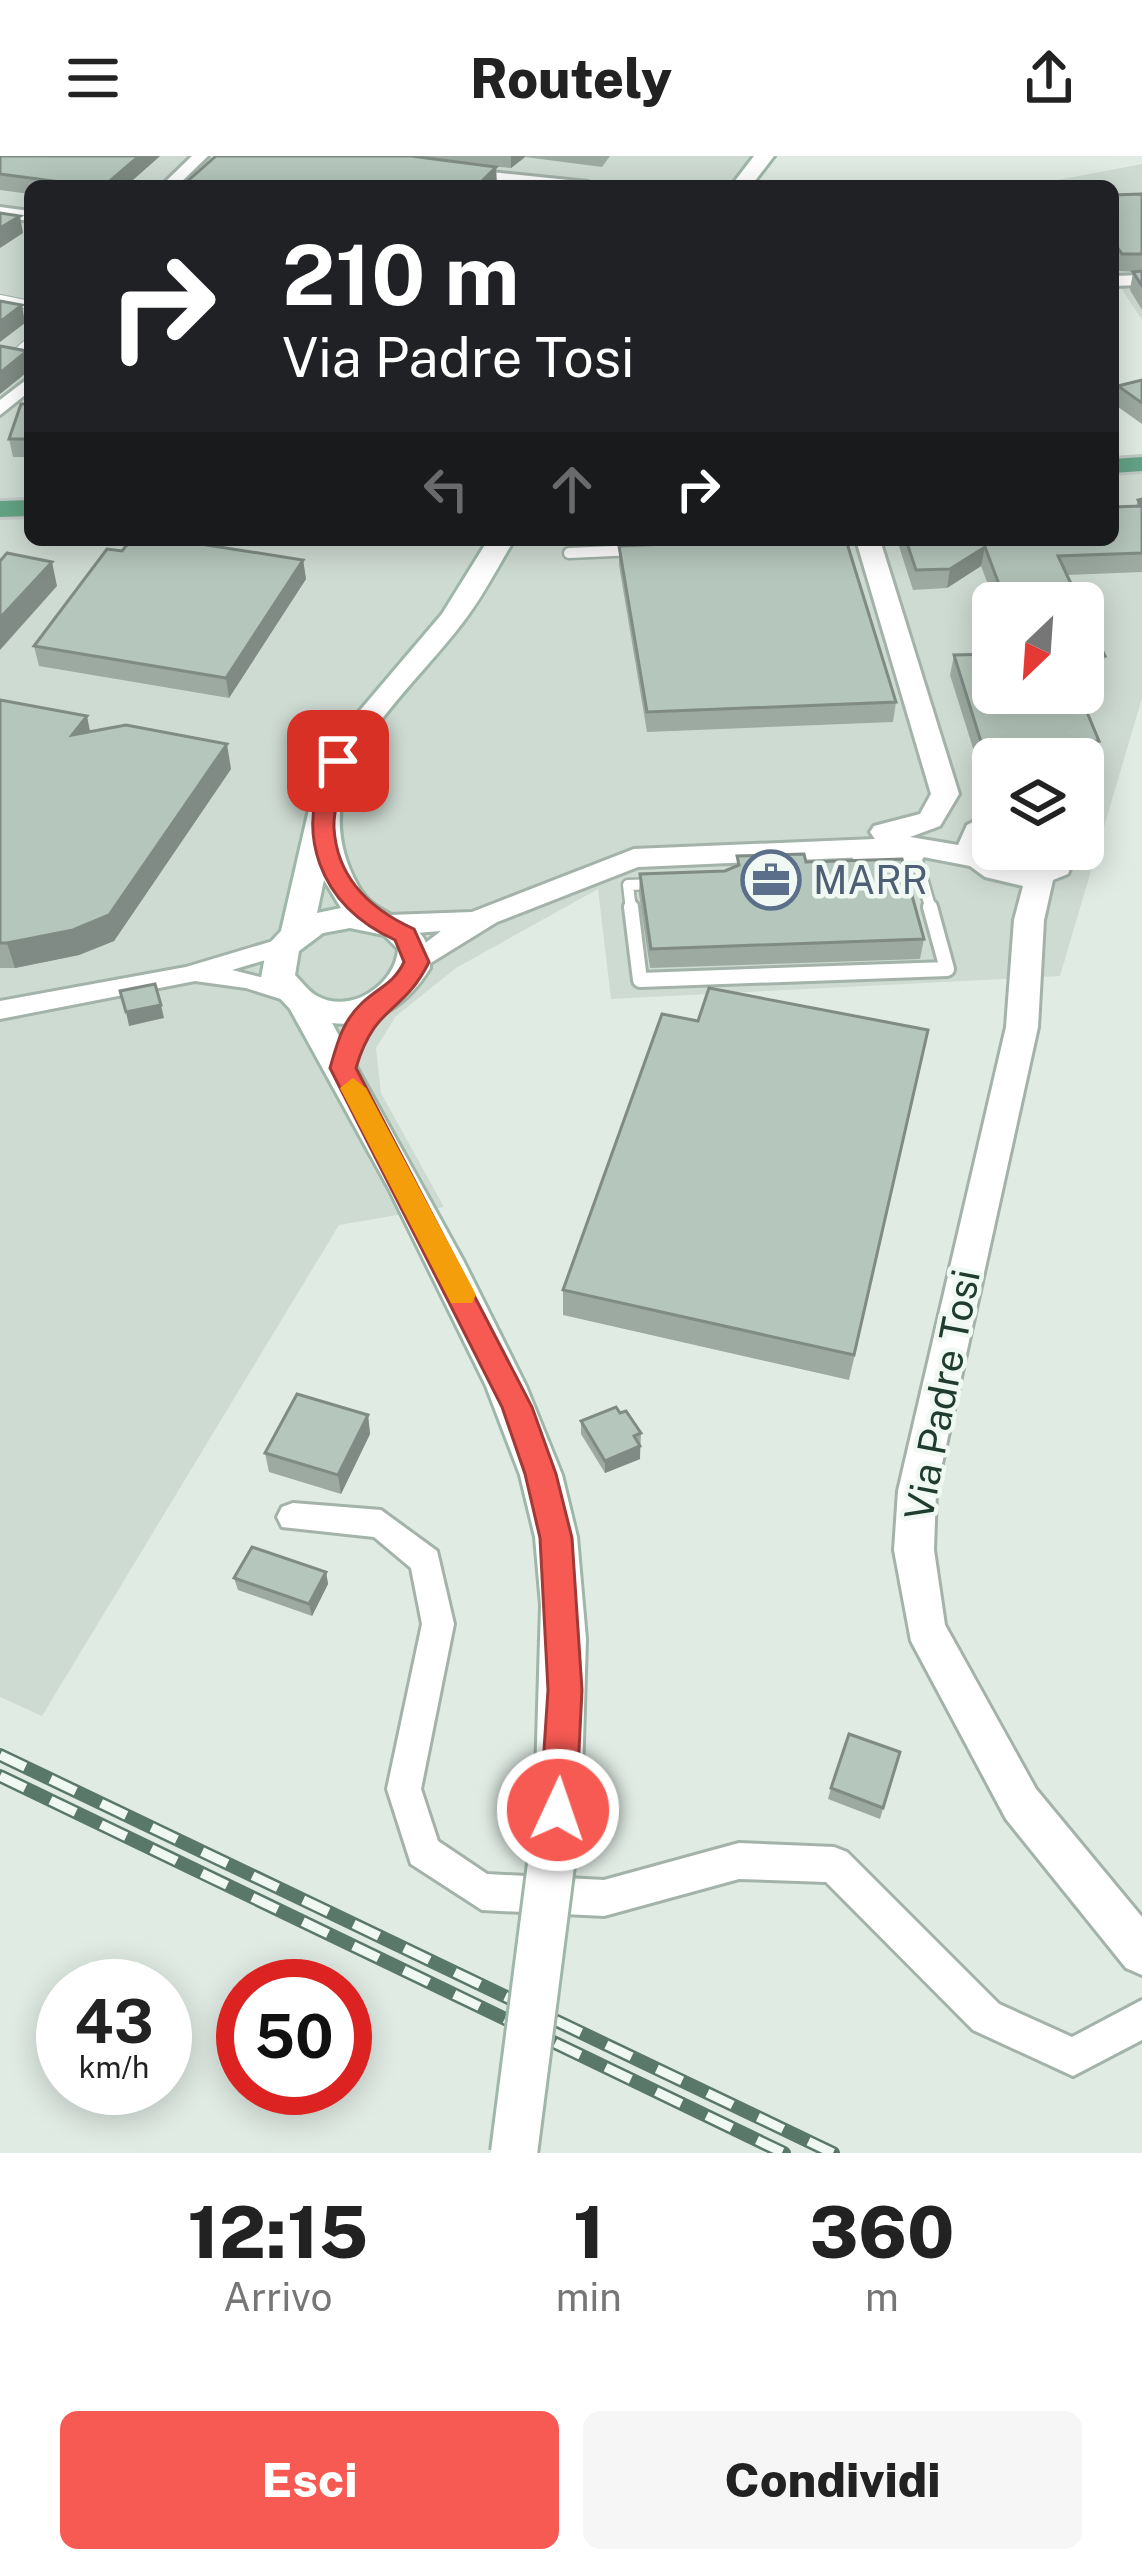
<!DOCTYPE html>
<html lang="it">
<head>
<meta charset="utf-8">
<style>
  :root { --surface:#fff; --page:#f6f6f6; --text:#222; --muted:#767676; --accent:#f65a53 }
  body { margin:0; font-family:"Public Sans",sans-serif; background:var(--page); color:var(--text); height:100vh; display:flex; flex-direction:column; font-size:45px; white-space:nowrap }
  * { box-sizing:border-box; margin:0 }
  p { font-size:39px; color:var(--muted) }
  .icon { flex:none; width:66px; height:66px; fill:none; stroke:currentColor; stroke-width:2; stroke-linecap:round; stroke-linejoin:round }
  .map { position:relative; height:1997px; overflow:hidden }
  .sheet { display:flex; flex-direction:column; background:var(--surface); flex:1 }
  .sheet>* { flex:none }
  .top-card { position:absolute; left:24px; top:24px; width:1095px; height:366px; border-radius:18px; box-shadow:0 6px 30px #0003; background:#202124; color:#fff; overflow:hidden }
  .needle { width:78px; rotate:205deg }
  .controls { position:absolute; left:972px; top:426px; display:grid; gap:24px }
  .controls a { display:grid; place-items:center; width:132px; height:132px; border-radius:18px; background:var(--surface); box-shadow:0 6px 30px #0003; font-size:60px }
  .speed { position:absolute; left:36px; top:1803px; display:flex; gap:24px; font-size:60px; font-weight:700; text-align:center }
  .speed>* { display:grid; place-content:center; width:156px; height:156px; border-radius:50%; background:var(--surface); box-shadow:0 6px 30px #0003; line-height:1 }
  .speed small { font-size:30px; font-weight:400 }
  .speed .limit { border:18px solid #d22; background:#fff; color:#111 }
  .pin { position:absolute; display:grid; place-items:center; width:102px; height:102px; color:#fff; margin:-51px; border-radius:24px; box-shadow:0 6px 18px #0006 }
  .me { position:absolute; width:132px; margin:-66px; rotate:3deg; stroke-linejoin:round; filter:drop-shadow(0 0 9px #0008) }
  .turn { display:flex; align-items:center; gap:42px; height:252px; padding:0 60px; font-size:54px }
  .turn .icon { width:156px; height:156px; stroke-width:2.5 }
  .turn b { display:block; font-size:84px; line-height:102px }
  .lanes { display:flex; align-items:center; height:114px; padding:0 60px; background:#0003; justify-content:center; gap:60px; direction:ltr }
  .lanes .off { opacity:.35 }
  .eta { display:flex; justify-content:space-evenly; align-items:center; height:204px; text-align:center }
  .eta b { font-size:72px; font-weight:800; line-height:84px }
  .cta { display:flex; gap:24px; margin-top:auto; padding:24px 60px }
  .cta a { flex:1; height:138px; border-radius:18px; background:var(--accent); color:#fff; font-size:48px; font-weight:800; line-height:138px; text-align:center }
  .cta a+a { background:var(--page); color:var(--text) }
  header { display:flex; justify-content:space-between; align-items:center; height:156px; padding:0 60px; background:var(--surface); font-size:54px; font-weight:800 }
  .map>svg:first-child { display:block }
</style>
</head>
<body>
<header><svg class="icon" aria-label="menu" viewBox="0 0 24 24"><path d="M4 6h16M4 12h16M4 18h16"/></svg>Routely<svg class="icon" aria-label="share" viewBox="0 0 24 24"><path d="M12 15V3M7 8l5-5 5 5M5 13v7h14v-7"/></svg></header>
<div class="map">
<svg width="1142" height="1997" viewBox="0 0 1142 1997">
  <rect width="100%" height="100%" fill="#e0ebe4"/>
  <!-- built -->
  <g fill="#cedbd2" fill-rule="evenodd">
    <path d="M0 0H771L749 30H30V384H1113V317L1142 316V542L1060 820 611 843 598 733 456 812 396 860 376 892 381 937 444 1051 339 1069 42 1560 0 1541ZM993 447H1083V537H993ZM993 603H1083V693H993Z"/>
    <polygon points="1142,8 1142,164 1121,132 1113,132 1113,30 1026,30"/>
  </g>
  <g fill="none" stroke-linecap="round" stroke-linejoin="round">
    <!-- service-far2 casing -->
    <g stroke="#a3b3aa" stroke-width="10">
      <g id="service-far2">
        <polyline points="0,143 30,149"/>
        <polyline points="0,197 13,200 30,185"/>
      </g>
    </g>
    <!-- service-far1 casing -->
    <g stroke="#a3b3aa" stroke-width="15">
      <g id="service-far1">
        <polyline points="569,397 635,394"/>
        <polyline points="913,690 931,754"/>
        <polyline points="631,754 628,729 656,728"/>
      </g>
    </g>
    <!-- service casing -->
    <g stroke="#a3b3aa" stroke-width="20">
      <polyline id="service" points="631,751 640,824 947,813 930,751"/>
    </g>
    <!-- pedestrian casing -->
    <g stroke="#a3b3aa" stroke-width="6">
      <polygon id="pedestrian" points="916,696 924,701 921,705 860,707 852,702 860,697"/>
    </g>
    <!-- minor casing -->
    <g stroke="#a3b3aa" stroke-width="6">
      <g id="minor">
        <polygon points="192,0 208,0 177,30 161,30"/>
        <polygon points="461,13 588,26 595,30 545,30 456,20 454,17"/>
        <polygon points="0,51 30,55 30,65 0,61"/>
        <polygon points="1142,119 1142,129 1113,130 1113,120"/>
        <polygon points="30,221 30,235 0,259 0,244"/>
        <polygon points="283,782 292,784 295,790 292,796 232,814 296,830 299,836 296,842 287,845 246,832 195,825 0,863 0,845 186,811"/>
        <polygon points="293,1347 381,1354 437,1395 454,1468 421,1633 438,1685 487,1718 604,1724 739,1687 834,1691 847,1696 999,1848 1072,1881 1142,1844 1142,1884 1073,1920 973,1874 826,1726 739,1723 604,1760 482,1754 411,1708 387,1633 422,1468 411,1412 374,1381 282,1371 277,1361 282,1351"/>
      </g>
    </g>
    <!-- tertiary casing -->
    <g stroke="#a3b3aa" stroke-width="6">
      <polygon id="tertiary" points="856,384 880,384 959,638 940,670 910,681 958,689 967,669 993,656 993,677 985,686 1005,708 1033,711 1046,706 1050,693 1078,693 1068,718 1053,724 1044,764 1038,871 936,1335 934,1394 945,1469 1036,1633 1142,1761 1142,1819 1126,1812 1006,1663 911,1485 894,1394 898,1335 1006,871 1014,764 1023,730 985,721 970,710 913,699 638,711 497,766 416,816 405,813 401,806 441,775 390,779 375,769 390,759 472,756 634,693 875,683 870,676 874,670 920,658 931,638"/>
    </g>
    <!-- secondary casing -->
    <g stroke="#9eb7a9" stroke-width="6">
      <g id="secondary">
        <polygon points="754,0 774,0 751,30 731,30"/>
        <path d="M488 384H514C497 412 481 444 460 470 400 548 298 623 358 730 381 772 432 754 430 812 409 847 374 872 332 867L464 1106 526 1230 562 1319 577 1381 586 1483 581 1654 575 1670 558 1677 541 1670 535 1654 541 1449 535 1381 520 1319 486 1230 388 1031 290 853 261 822 267 790 281 775 313 636 329 591 442 458ZM324 724 341 752 317 757ZM350 772 384 779 398 793C396 828 351 859 317 840 309 836 301 825 295 819L299 795 323 777Z"/>
      </g>
    </g>
    <!-- primary casing -->
    <g stroke="#c1c8c5" stroke-width="6">
      <g id="primary">
        <polygon points="1142,301 1142,315 1113,317 1113,303"/>
        <polygon points="30,344 30,360 0,361 0,345"/>
      </g>
    </g>
    <!-- service-far2 -->
    <use href="#service-far2" stroke="#fff" stroke-width="8"/>
    <!-- service-far1 -->
    <use href="#service-far1" stroke="#fff" stroke-width="10"/>
    <!-- service -->
    <use href="#service" stroke="#fff" stroke-width="14"/>
    <!-- pedestrian -->
    <use href="#pedestrian" fill="#fff" fill-rule="evenodd"/>
    <!-- minor -->
    <use href="#minor" fill="#fff" fill-rule="evenodd"/>
    <!-- tertiary -->
    <use href="#tertiary" fill="#fff" fill-rule="evenodd"/>
    <!-- secondary -->
    <use href="#secondary" fill="#fff" fill-rule="evenodd"/>
    <!-- primary -->
    <use href="#primary" fill="#63a385" fill-rule="evenodd"/>
    <!-- rail casing -->
    <g stroke="#5a786a" stroke-width="14">
      <g id="rail">
        <polyline points="0,1599 833,1997"/>
        <polyline points="0,1620 784,1997"/>
      </g>
    </g>
    <!-- rail -->
    <use href="#rail" stroke="#f0f8f3" stroke-width="9" stroke-dasharray="28" stroke-linecap="butt"/>
    <!-- secondary-bridge casing -->
    <g stroke="#9eb7a9" stroke-width="52" stroke-linecap="butt">
      <polyline id="secondary-bridge" points="514,1997 558,1654"/>
    </g>
    <!-- secondary-bridge -->
    <use href="#secondary-bridge" stroke="#fff" stroke-width="46"/>
  </g>
  <!-- wall -->
  <g fill="#9caaa2">
    <polygon points="0,0 160,0 126,30 30,30 30,38 0,34"/>
    <polygon points="216,0 610,0 602,11 525,1 511,12 463,7 497,28"/>
    <polygon points="1142,38 1142,154 1130,134 1133,116 1140,116 1118,115 1113,107 1113,39"/>
    <polygon points="1142,224 1142,268 1114,248 1118,230"/>
    <polygon points="30,248 30,301 13,301 9,283"/>
    <polygon points="1142,343 1142,416 1067,419 1080,447 995,447 981,410 947,432 913,434 897,384 944,384 945,386 1113,384 1136,350 1138,344"/>
    <polygon points="619,390 896,546 893,566 647,576 619,409"/>
    <polygon points="122,395 303,404 306,423 229,542 39,510 34,490"/>
    <polygon points="1083,454 1105,500 1100,519 1083,520"/>
    <polygon points="954,499 1099,585 1094,605 1083,605 1083,603 993,603 993,608 978,608 950,519"/>
    <polygon points="0,544 90,575 231,613 114,785 79,799 15,812 0,812"/>
    <polygon points="737,700 806,706 924,783 920,803 650,812 639,738 640,718 725,715 737,710"/>
    <polygon points="698,865 923,900 849,1224 563,1159 563,1134"/>
    <polygon points="620,1257 641,1277 640,1303 605,1317 581,1278 581,1265"/>
    <polygon points="368,1259 370,1278 341,1338 269,1316 265,1297"/>
    <polygon points="326,1416 328,1428 312,1460 238,1434 234,1422"/>
    <polygon points="900,1596 880,1663 828,1643 831,1632"/>
  </g>
  <!-- shaded-wall -->
  <g fill="#7f8b84">
    <polygon points="139,0 160,0 126,30 104,30"/>
    <polygon points="511,0 525,0 525,1 511,12"/>
    <polygon points="496,11 497,28 494,30 477,30"/>
    <polygon points="20,60 23,77 0,92 0,72"/>
    <polygon points="22,149 25,167 0,186 0,166"/>
    <polygon points="27,195 30,214 0,238 0,217"/>
    <polygon points="985,391 981,410 947,432 950,413"/>
    <polygon points="303,404 306,423 229,542 226,522"/>
    <polygon points="52,406 57,430 0,494 0,462"/>
    <polygon points="87,560 92,585 72,579"/>
    <polygon points="227,588 231,613 114,785 79,799 15,812 7,787"/>
    <polygon points="161,849 164,862 129,870 126,856"/>
    <polygon points="368,1259 370,1278 341,1338 338,1319"/>
    <polygon points="640,1290 640,1303 605,1317 605,1305"/>
    <polygon points="326,1416 328,1428 312,1460 309,1448"/>
  </g>
  <!-- building -->
  <g fill="#b5c6bc" stroke="#7f8b84" stroke-width="3">
    <polygon points="0,0 139,0 104,30 91,30 0,18"/>
    <polygon points="216,0 411,0 496,11 477,30 182,30"/>
    <polygon points="1142,38 1142,98 1122,98 1113,85 1113,39"/>
    <polygon points="0,57 20,60 0,72"/>
    <polygon points="1142,115 1142,130 1133,116"/>
    <polygon points="0,145 22,149 0,166"/>
    <polygon points="0,190 27,195 0,217"/>
    <polygon points="1142,224 1142,247 1118,230"/>
    <polygon points="21,248 30,248 30,283 9,283"/>
    <polygon points="1142,343 1142,397 1058,400 1080,447 1006,447 985,391 950,413 916,414 906,384 944,384 945,386 992,384 1113,384 1113,351 1141,350 1138,344"/>
    <polygon points="131,384 175,384 303,404 226,522 34,490 107,393 122,395"/>
    <polygon points="769,384 846,384 896,546 647,556 619,390"/>
    <polygon points="7,397 52,406 0,462 0,405"/>
    <polygon points="1083,454 1105,500 1083,500"/>
    <polygon points="993,498 993,537 1079,537 1099,585 982,589 954,499"/>
    <polygon points="0,544 87,560 72,579 126,569 227,588 109,759 73,774 7,787 0,787"/>
    <polygon points="804,698 806,706 902,703 924,783 651,793 640,718 725,715 739,709 737,700"/>
    <polygon points="155,828 161,849 126,856 120,835"/>
    <polygon points="709,832 928,874 854,1199 563,1134 662,858 698,865"/>
    <polygon points="297,1238 368,1259 338,1319 265,1297"/>
    <polygon points="616,1251 620,1257 626,1255 641,1277 634,1280 640,1290 605,1305 581,1265"/>
    <polygon points="252,1391 326,1416 309,1448 234,1422"/>
    <polygon points="849,1578 900,1596 883,1652 831,1632"/>
  </g>
  <!-- route -->
  <path fill="#f65a53" stroke="#a03a36" stroke-width="3" d="M330 600 349 605C344 625 333 651 334 672 337 723 372 754 414 773L429 806C403 859 375 847 356 912L532 1251 556 1318 572 1382 582 1534 576 1654 571 1666 558 1671 545 1666 540 1654 548 1534 540 1382 525 1318 502 1251 330 912C337 888 342 866 361 848 378 831 393 829 404 806L395 784C319 749 292 677 330 600Z"/>
  <!-- slow -->
  <polygon fill="#f59e0b" points="353,922 366,932 472,1131 476,1139 472,1147 451,1147 340,932"/>
  <!-- icons -->
  <defs>
    <g id="office-ring" transform="scale(3)"><circle r="9.5" fill="#f0f8f3" stroke="#5c6f8a" stroke-width="1.5"/><path d="M-6-3h4V-5.5h4V-3h4V5H-6ZM-1-4.5V-3h2v-1.5ZM-6 0V1H6V0Z" fill="#5c6f8a"/></g>
  </defs>
  <g fill-rule="evenodd">
    <use href="#office-ring" x="771" y="724"/>
  </g>
  <g text-anchor="middle" stroke-width="9" stroke-linejoin="round" paint-order="stroke">
    <!-- service labels -->
    <g font-size="39" fill="#4e5e75" stroke="#f0f8f3" text-anchor="start">
      <text x="813" y="738">MARR</text>
    </g>
    <!-- street labels -->
    <g font-size="39" fill="#203c2f" stroke="#f0f8f3">
      <text transform="translate(942 1239) rotate(-79)" y="14">Via Padre Tosi</text>
    </g>
  </g>
</svg>
<div class="controls">
<a><svg class="needle" viewBox="-14 -14 28 28"><path d="M0-13l5 13h-10z" fill="#e53935"/><path d="M0 13l5-13h-10z" fill="#767676"/></svg></a>
<a><svg class="icon" aria-label="layers" viewBox="0 0 24 24"><path d="M12 4l9 5-9 5-9-5zM3 14l9 5 9-5"/></svg></a>
</div>
<div class="speed"><div>43<small>km/h</small></div><div class="limit">50</div></div>
<div class="pin" style="left:338px;top:605px;background:#d93025"><svg class="icon" aria-label="arrive" viewBox="0 0 24 24"><path d="M6 21V4h12l-3 4 3 4H6"/></svg></div>
<svg class="me" style="left:558px;top:1654px" viewBox="-20 -20 40 40"><circle r="17" fill="#f65a53" stroke="#fff" stroke-width="3"/><path d="M0-11L8 9 0 5-8 9z" fill="#fff"/></svg>
<div class="top-card">
<div class="turn"><svg class="icon" aria-label="right" viewBox="0 0 24 24"><path d="M7 20v-9h11M14 6l5 5-5 5"/></svg><div><b>210 m</b>Via Padre Tosi</div></div>
<div class="lanes"><svg class="icon off" aria-label="left" viewBox="0 0 24 24"><path d="M17 20v-9H6M10 6l-5 5 5 5"/></svg><svg class="icon off" aria-label="ahead" viewBox="0 0 24 24"><path d="M12 20V5M6 11l6-6 6 6"/></svg><svg class="icon" aria-label="right" viewBox="0 0 24 24"><path d="M7 20v-9h11M14 6l5 5-5 5"/></svg></div>
</div>
</div>
<section class="sheet">
<div class="eta">
<div><b>12:15</b><p>Arrivo</p></div>
<div><b>1</b><p>min</p></div>
<div><b>360</b><p>m</p></div>
</div>
<div class="cta"><a>Esci</a><a>Condividi</a></div>
</section>
</body>
</html>
